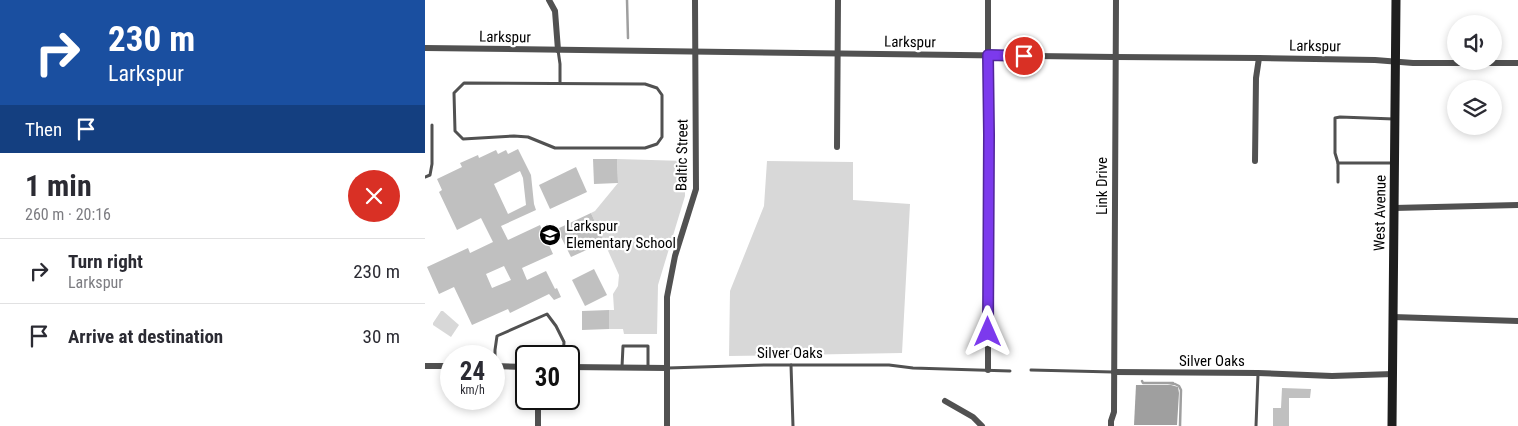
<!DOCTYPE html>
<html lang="en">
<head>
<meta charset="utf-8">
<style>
  :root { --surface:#fff; --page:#f2f2f3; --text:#2b2b33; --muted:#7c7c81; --line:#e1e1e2 }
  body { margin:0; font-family:"Roboto Condensed",sans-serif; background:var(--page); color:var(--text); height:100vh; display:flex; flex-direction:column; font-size:19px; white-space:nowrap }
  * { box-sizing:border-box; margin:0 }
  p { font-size:16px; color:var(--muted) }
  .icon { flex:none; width:28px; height:28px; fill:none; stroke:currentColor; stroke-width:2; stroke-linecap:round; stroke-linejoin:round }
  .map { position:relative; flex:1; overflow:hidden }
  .details { display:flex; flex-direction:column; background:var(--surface); width:425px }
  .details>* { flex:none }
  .guide { background:#1a4fa0; color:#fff; overflow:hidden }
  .tools { position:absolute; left:1022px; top:15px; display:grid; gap:10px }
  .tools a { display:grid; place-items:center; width:55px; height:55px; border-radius:50%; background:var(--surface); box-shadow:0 2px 8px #0003; font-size:25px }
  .speed { position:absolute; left:15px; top:345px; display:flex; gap:10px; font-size:25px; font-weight:700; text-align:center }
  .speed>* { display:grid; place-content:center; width:65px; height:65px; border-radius:50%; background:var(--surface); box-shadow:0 2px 8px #0003; line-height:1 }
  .speed small { font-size:12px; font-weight:400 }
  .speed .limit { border:2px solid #111; border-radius:8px; background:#fff; color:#111 }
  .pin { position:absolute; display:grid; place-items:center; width:42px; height:42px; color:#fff; margin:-21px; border:2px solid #fff; border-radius:50%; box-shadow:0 1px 5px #0007 }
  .me { position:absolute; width:55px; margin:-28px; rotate:0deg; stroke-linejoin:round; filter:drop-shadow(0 0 4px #0008) }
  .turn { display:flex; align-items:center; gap:18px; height:105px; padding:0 25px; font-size:22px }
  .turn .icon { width:65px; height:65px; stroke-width:2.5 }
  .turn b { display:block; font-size:35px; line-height:42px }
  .then { display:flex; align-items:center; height:48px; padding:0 25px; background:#0003; gap:10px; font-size:19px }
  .round { display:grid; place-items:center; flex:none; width:52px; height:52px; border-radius:26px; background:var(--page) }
  .head { display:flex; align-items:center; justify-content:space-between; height:85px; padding:0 25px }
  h1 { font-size:30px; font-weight:700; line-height:38px }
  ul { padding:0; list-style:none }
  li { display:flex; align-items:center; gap:15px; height:65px; padding:0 25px; border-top:1px solid var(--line) }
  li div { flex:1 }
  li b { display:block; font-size:19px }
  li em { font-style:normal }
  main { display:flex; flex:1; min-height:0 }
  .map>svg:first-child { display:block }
</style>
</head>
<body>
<main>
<section class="details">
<div class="guide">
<div class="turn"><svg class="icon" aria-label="right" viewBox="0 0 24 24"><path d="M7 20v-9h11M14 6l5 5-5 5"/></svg><div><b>230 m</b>Larkspur</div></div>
<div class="then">Then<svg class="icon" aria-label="arrive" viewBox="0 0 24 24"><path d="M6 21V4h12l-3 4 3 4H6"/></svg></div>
</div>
<div class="head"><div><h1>1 min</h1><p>260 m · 20:16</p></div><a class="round" style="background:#d93025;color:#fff"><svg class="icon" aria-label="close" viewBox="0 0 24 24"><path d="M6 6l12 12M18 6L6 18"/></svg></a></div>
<ul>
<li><svg class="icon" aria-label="right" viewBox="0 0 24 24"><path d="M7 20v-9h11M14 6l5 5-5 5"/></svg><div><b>Turn right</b><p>Larkspur</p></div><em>230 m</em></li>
<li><svg class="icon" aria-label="arrive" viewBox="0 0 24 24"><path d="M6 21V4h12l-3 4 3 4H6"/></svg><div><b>Arrive at destination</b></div><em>30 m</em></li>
</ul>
</section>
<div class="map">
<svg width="1093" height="426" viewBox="0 0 1093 426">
  <rect width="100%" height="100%" fill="#fff"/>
  <!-- green -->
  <g fill="#d8d8d8">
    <polygon points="192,159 260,161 260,196 233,285 232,334 199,334 198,329 184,329 184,310 189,310 188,294 193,286 194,275 166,213 170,211 193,183"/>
    <polygon points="342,161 428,162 428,200 485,204 477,353 304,356 305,291 339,206"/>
    <polygon points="16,311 18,311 34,325 26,337 8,325 8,323"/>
  </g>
  <!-- water -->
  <polygon fill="#9f9f9f" points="711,385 746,385 753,387 754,393 752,425 709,425"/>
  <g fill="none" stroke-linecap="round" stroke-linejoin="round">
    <!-- stream -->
    <g stroke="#9f9f9f" stroke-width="2.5">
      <polyline points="202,0 203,38"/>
      <polyline points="717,381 718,383 748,383 743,383 750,384 754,386 756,390 755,426"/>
    </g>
  </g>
  <!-- building -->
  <g fill="#c0c0c0" fill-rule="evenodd">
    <path d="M93 149 106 175 109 204 111 210 76 226 83 240 115 225 128 254 97 268 102 280 121 271 130 289 132 288 136 297 129 300 124 294 85 313 83 309 47 325 29 287 14 294 2 267 43 248 45 253 68 242 56 218 32 230 14 192 17 190 12 179 37 167 35 163 53 155 54 158 71 150 73 154 81 150 83 154ZM95 171 98 178 101 205 83 214 69 184ZM79 266 86 280 67 288 61 274Z"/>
    <polygon points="168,159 192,159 193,183 169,184"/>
    <polygon points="151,167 162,192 125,209 114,185"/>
    <polygon points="166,213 179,242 146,257 132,229"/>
    <polygon points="169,269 182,295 160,306 147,280"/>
    <polygon points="184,310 184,329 157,330 157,311"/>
    <polygon points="857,388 886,389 885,398 864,398 864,426 848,426 848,408 856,408"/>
  </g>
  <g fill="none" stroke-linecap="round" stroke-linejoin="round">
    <!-- service -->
    <g stroke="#515151" stroke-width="3">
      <polyline points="133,50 135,64 135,83"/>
      <polygon points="39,83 220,84 232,88 237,95 237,137 232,144 220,148 130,148 103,137 89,136 38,139 30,131 29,93"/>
      <polyline points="913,163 910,153 910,118 915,117 969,119"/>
      <polyline points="0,177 5,175 7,164 7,125"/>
      <polyline points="913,182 913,163 969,163"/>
      <polyline points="366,365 368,426"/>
      <polyline points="70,366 70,350 72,336 122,314 131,326 139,342 138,356"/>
      <polyline points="197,367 198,346 223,346 223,367"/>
      <polyline points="243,368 340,365 464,365 488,368 585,371"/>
      <polyline points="606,370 688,372"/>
      <polyline points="831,426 833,374"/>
    </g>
    <!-- minor -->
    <g stroke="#515151" stroke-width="6">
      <polyline points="124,0 130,11 133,50"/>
      <polyline points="0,48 690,57 834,58 950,60 988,63 1093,63"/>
      <polyline points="412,147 413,0"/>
      <polyline points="830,161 831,78 834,58"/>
      <polyline points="969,208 1093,205"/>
      <polyline points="968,317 1093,321"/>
      <polyline points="0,366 26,366"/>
      <polyline points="69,366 101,367"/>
      <polyline points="144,367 242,368"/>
      <polyline points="563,370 563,0"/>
      <polyline points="689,372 833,373 907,376 968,374"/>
      <polyline points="520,401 548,417 557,426"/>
      <polyline points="113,426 113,399"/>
      <polyline points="242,426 242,297 250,256 271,189 270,0"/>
      <polyline points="686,426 686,421 689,412 691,0"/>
    </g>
    <!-- secondary -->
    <polyline stroke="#1e1e1e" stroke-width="9" points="967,426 971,0"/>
  </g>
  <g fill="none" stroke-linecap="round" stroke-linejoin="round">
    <!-- route casing -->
    <g stroke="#51269a" stroke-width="12">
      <polyline id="route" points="563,332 564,135 563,55 599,56"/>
    </g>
    <!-- route -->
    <use href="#route" stroke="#7c3aed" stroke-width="9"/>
  </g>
  <!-- icons -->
  <defs>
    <g id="school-disc" transform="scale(1.125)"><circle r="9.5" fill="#000" stroke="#fff"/><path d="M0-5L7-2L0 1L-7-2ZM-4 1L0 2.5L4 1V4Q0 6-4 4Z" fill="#fff"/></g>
  </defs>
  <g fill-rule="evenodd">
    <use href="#school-disc" x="125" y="235"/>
  </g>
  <g text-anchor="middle" stroke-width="4.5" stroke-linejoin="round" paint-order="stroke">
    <!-- street labels -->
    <g font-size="15" fill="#000" stroke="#fff">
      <text transform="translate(80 37) rotate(1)" y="5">Larkspur</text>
      <text transform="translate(485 42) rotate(1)" y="5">Larkspur</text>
      <text transform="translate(890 46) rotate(1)" y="5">Larkspur</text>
      <text transform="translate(257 155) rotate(-89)" y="5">Baltic Street</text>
      <text transform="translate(677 186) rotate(-90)" y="5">Link Drive</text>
      <text transform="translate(955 213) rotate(-89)" y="5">West Avenue</text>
      <text x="365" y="358">Silver Oaks</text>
      <text x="787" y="366">Silver Oaks</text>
    </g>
    <!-- poi labels -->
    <g font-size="15" fill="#000" stroke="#fff" text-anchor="start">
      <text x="141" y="231">Larkspur<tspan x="141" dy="17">Elementary School</tspan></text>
    </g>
  </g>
</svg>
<div class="tools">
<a><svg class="icon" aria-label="sound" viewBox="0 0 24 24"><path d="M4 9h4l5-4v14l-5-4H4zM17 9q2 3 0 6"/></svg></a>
<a><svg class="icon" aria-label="layers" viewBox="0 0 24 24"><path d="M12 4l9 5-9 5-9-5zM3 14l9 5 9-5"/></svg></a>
</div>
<div class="speed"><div>24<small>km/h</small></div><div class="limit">30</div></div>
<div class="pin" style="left:599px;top:56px;background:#d93025"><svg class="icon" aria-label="arrive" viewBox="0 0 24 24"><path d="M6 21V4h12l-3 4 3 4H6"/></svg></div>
<svg class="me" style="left:563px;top:332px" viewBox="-20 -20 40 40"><path d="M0-17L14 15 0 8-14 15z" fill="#7c3aed" stroke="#fff" stroke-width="4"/></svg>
</div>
</main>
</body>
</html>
